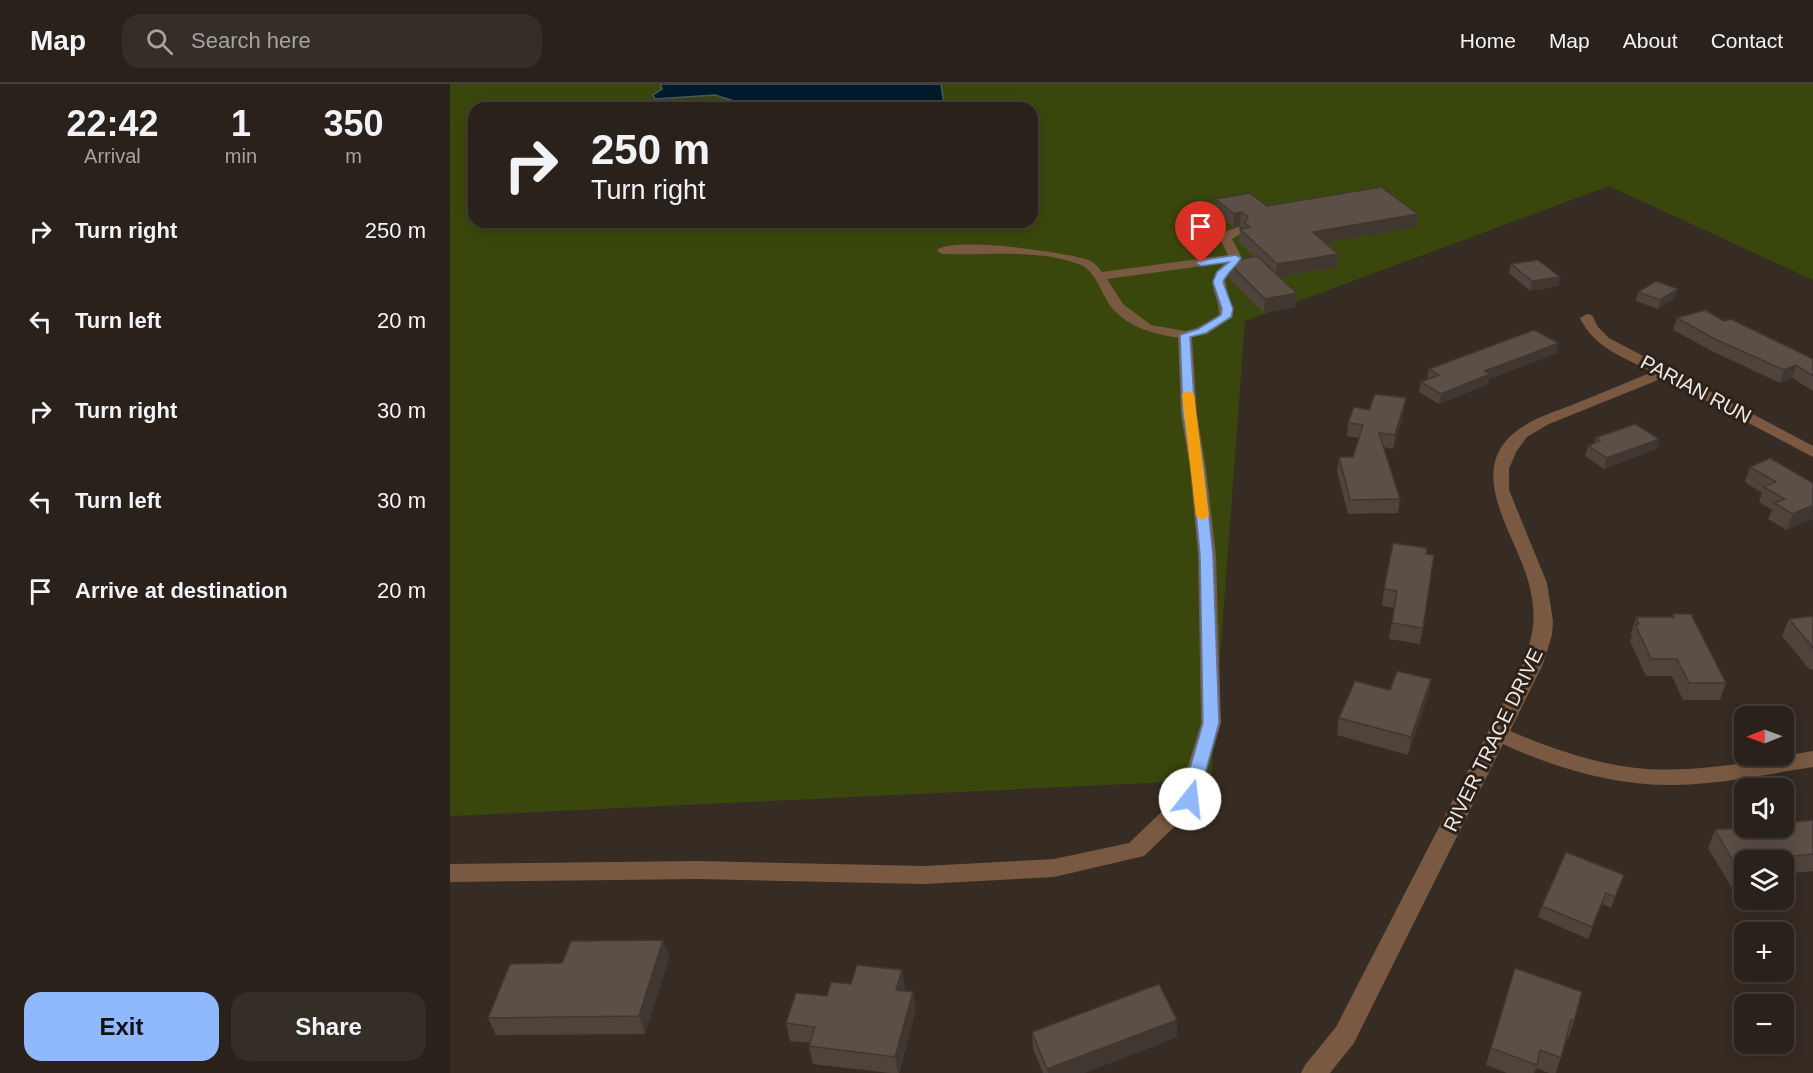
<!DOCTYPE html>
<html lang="en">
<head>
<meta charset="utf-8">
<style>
  :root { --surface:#29211a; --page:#352e27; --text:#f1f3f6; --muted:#a5a3a2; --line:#453e39; --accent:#8fb8fd }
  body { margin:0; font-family:Arial,sans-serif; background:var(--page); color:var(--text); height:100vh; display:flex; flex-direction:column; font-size:22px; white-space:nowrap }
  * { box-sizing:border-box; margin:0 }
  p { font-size:20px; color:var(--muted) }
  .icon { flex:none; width:33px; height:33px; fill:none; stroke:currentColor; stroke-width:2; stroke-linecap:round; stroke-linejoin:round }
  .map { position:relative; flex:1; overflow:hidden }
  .side { display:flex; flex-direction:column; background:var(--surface); width:450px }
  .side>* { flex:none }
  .top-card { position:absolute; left:18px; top:18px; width:570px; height:126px; border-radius:18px; box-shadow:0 3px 15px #0003,0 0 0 2px var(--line); background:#29211a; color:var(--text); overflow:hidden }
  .needle { width:39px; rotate:269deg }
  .tools { position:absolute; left:1284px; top:622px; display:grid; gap:12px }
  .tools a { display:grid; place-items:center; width:60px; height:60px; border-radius:12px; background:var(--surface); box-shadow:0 3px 15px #0003,0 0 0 2px var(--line); font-size:30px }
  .pin { position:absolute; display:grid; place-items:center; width:51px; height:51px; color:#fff; margin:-62px -26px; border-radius:50% 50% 50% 0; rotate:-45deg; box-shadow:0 0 6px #0007 }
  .pin .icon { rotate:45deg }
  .me { position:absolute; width:66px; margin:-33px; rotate:16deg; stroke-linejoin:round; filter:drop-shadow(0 0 4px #0008) }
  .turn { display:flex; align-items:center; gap:21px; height:126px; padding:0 24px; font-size:27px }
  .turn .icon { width:78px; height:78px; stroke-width:2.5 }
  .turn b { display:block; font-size:42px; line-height:51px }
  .eta { display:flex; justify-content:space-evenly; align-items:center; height:102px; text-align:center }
  .eta b { font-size:36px; font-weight:600; line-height:42px }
  .action { display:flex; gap:12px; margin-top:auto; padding:12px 24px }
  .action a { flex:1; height:69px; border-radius:18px; background:var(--accent); color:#111; font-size:24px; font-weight:600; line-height:69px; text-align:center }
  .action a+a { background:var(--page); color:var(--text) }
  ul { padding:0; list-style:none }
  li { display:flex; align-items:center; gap:18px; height:90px; padding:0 24px }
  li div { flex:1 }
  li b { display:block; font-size:22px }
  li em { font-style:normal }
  header { display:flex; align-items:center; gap:36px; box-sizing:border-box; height:84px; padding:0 30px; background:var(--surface); border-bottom:2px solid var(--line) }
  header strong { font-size:28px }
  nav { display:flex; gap:33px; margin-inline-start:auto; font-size:21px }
  .search { width:420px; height:54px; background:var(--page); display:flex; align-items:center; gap:15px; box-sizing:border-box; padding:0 21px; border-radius:18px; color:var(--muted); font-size:22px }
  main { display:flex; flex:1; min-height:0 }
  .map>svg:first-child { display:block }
</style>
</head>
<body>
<header>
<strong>Map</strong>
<div class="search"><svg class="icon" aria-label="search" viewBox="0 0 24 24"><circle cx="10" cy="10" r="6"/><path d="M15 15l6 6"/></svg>Search here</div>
<nav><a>Home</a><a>Map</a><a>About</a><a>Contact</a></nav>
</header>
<main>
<section class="side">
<div class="eta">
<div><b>22:42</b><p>Arrival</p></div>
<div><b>1</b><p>min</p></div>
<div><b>350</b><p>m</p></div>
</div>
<ul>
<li><svg class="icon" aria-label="right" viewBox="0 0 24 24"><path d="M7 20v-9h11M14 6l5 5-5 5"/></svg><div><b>Turn right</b></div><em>250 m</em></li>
<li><svg class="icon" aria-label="left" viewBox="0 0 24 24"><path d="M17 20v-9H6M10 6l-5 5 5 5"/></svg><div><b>Turn left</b></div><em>20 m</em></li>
<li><svg class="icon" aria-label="right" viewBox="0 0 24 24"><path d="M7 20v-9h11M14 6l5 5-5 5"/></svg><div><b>Turn right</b></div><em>30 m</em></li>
<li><svg class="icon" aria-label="left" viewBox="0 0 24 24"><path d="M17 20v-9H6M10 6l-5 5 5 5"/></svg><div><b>Turn left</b></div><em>30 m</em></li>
<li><svg class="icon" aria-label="arrive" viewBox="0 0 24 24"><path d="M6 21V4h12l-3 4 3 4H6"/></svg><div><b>Arrive at destination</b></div><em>20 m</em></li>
</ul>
<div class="action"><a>Exit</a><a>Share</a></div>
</section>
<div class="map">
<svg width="1363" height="989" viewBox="0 0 1363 989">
  <rect width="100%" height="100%" fill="#372c23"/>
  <!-- green -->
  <path fill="#3a470c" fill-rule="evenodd" d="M0 0H1363V196L1159 102 795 237 761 696 0 732ZM24 24H582V138H24Z"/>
  <!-- water -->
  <polygon fill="#011b2d" stroke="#495964" stroke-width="1.5" points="210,0 491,0 494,21 491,24 375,24 350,22 334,24 274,24 287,18 265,11 205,15 203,11 212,5"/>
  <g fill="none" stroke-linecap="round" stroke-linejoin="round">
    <!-- minor -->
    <g fill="#795941" fill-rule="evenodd">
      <path d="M789 143 795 147 782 155 792 174 775 196 783 233 757 250 742 253 747 330 756 385 766 471 771 639 747 721 694 772 604 793 474 800 249 795 0 798V780L249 777 474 782 604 775 679 759 729 711 751 639 748 471 740 385 731 330 728 254C703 249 681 245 663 225 652 213 647 188 631 181 589 164 538 172 494 170 489 169 490 169 487 166 502 152 616 168 638 176 644 178 648 183 652 188L778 171 770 155 774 148ZM775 179C751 200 769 206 769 231L747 244 735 247 701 241 673 220 657 195Z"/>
      <path d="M1137 230 1142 231 1148 243 1159 254 1363 362V373L1213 294 1099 340 1077 353 1066 368 1059 385V406L1097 499 1103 537 1102 551 1093 580 1060 647C1100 664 1142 679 1186 684 1246 690 1305 677 1363 667V683C1318 690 1272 700 1226 701 1166 702 1107 685 1053 660L904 959 880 989H851L855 981 886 943 1073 580C1084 549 1087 533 1079 500 1067 451 1012 387 1068 346 1084 334 1104 328 1122 321 1149 310 1176 299 1202 288 1175 274 1143 263 1130 234Z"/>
    </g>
  </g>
  <!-- wall -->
  <g fill="#4f443c">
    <polygon points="765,115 817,122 968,130 966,143 875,158 887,183 829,193 847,209 845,223 814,229 779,194 780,180 805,173 789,158 790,145 793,144 793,143 790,141 783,143 765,127"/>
    <polygon points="1061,180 1110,193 1108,202 1080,207 1059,189"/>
    <polygon points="1188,208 1225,214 1208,225 1186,217"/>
    <polygon points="1227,234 1274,237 1363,275 1363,307 1342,294 1330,299 1262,267 1223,246"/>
    <polygon points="1107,269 1039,295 1038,300 989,320 969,308 971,298 977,295 979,285"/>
    <polygon points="956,314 954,328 943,365 934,363 950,415 948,429 898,430 887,387 889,373 903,373 909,354 897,352 898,339 919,326"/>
    <polygon points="1145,354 1209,355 1206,365 1154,385 1135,372 1138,362 1144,360"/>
    <polygon points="1300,383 1363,399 1337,446 1318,435 1322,426 1309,418 1312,409 1295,398"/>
    <polygon points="976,470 973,544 970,560 939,555 944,524 932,522 934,505"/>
    <polygon points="1223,530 1276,599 1270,616 1233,616 1222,592 1196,592 1180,557 1182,552 1181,550 1186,533 1222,533"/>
    <polygon points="1363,532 1363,585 1360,586 1332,552 1339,535"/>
    <polygon points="981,595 978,612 958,671 887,651 889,634"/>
    <polygon points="1363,736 1363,787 1334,790 1334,777 1294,777 1294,803 1282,804 1258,764 1265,746"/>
    <polygon points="1174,791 1161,824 1152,820 1138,855 1088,833 1092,822"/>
    <polygon points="213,856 219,874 195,950 46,951 38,934 112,879"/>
    <polygon points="1065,884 1124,937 1118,955 1116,954 1106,989 1099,989 1086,984 1084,989 1057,989 1036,981"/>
    <polygon points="401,900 455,903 454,907 463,908 466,925 449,989 440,989 363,980 359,962 360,959 340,957 336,939"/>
    <polygon points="727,936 727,953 634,989 593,989 583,965 582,948"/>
  </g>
  <!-- shaded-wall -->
  <g fill="#403731">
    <polygon points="791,128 790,141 783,143 784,130"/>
    <polygon points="968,130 966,143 862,161 863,148"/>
    <polygon points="888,170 887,183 826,193 827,180"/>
    <polygon points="1110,193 1108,202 1080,207 1082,197"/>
    <polygon points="1228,205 1225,214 1208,225 1210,216"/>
    <polygon points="847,209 845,223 814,229 815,215"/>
    <polygon points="1109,259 1107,269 1039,295 1038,300 989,320 991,310 1035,287"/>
    <polygon points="1346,281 1342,294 1330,299 1334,286"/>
    <polygon points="956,314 954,328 943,365 945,351"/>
    <polygon points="1209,355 1206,365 1154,385 1157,374"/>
    <polygon points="1363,421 1363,435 1337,446 1343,430"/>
    <polygon points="981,595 978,612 958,671 961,653"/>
    <polygon points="1156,809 1152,820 1138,855 1142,843"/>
    <polygon points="213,856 219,874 195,950 189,932"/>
    <polygon points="452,886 455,903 449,924 446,906"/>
    <polygon points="463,908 466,925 448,989 445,973"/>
    <polygon points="727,936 727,953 634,989 598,989 597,985"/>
  </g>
  <!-- building -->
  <g fill="#5c4f46" stroke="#403731" stroke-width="1.5">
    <polygon points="931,103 968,130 863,148 888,170 827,180 790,145 800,143 794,138 798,135 797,132 791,128 784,130 765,115 800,109 817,122"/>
    <polygon points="807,172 847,209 815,215 780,180 783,177"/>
    <polygon points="1088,176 1110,193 1082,197 1061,180"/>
    <polygon points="1206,197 1228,205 1210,216 1188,208"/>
    <polygon points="1255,226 1274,237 1281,235 1363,275 1363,292 1346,281 1334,286 1265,255 1227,234"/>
    <polygon points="1084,246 1109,259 1035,287 1040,290 991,310 971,298 989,291 979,285"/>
    <polygon points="925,310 956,314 945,351 929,349 950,415 900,416 889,373 903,373 913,341 898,339 904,323 919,326"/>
    <polygon points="1185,340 1209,355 1157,374 1138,362 1150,357 1145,354"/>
    <polygon points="1320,374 1363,399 1363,421 1343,430 1324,419 1335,415 1314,403 1326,398 1300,383"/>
    <polygon points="943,459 977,464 976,470 984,471 973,544 942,539 947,507 934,505"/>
    <polygon points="1223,530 1241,530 1276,599 1239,599 1227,575 1201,575 1185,540 1189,540 1186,533 1224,533"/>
    <polygon points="1363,532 1363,564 1339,535"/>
    <polygon points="947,587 981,595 961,653 889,634 905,597 940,606"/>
    <polygon points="1363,736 1363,770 1315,775 1316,777 1294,777 1294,786 1289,787 1265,746 1294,743 1334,744 1334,739"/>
    <polygon points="1116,768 1174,791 1165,813 1156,809 1142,843 1092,822"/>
    <polygon points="213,856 189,932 38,934 60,880 112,879 121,857"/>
    <polygon points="407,881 452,886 446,906 463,908 445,973 359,962 365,943 336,939 346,909 377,912 381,898 401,900"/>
    <polygon points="1065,884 1132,908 1124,937 1121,936 1111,974 1090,966 1087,981 1041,964"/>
    <polygon points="709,900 727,936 597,985 582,948"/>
  </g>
  <!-- route -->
  <path fill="#8fb8fd" stroke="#5d78a4" stroke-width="1.5" d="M786 171 791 174C786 183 776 189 773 198L783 225 781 233 756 249 740 253 745 330 754 385 763 471 769 639 748 715 745 719H734L731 715 753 639 750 471 742 385 733 330 730 251 748 245 771 231 772 225 763 198 767 188 779 178 751 182 746 179 748 177Z"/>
  <!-- slow -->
  <polygon fill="#f59e0b" points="738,307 744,310 759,432 753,436 746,432 732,310"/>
  <g text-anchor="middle" stroke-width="6" stroke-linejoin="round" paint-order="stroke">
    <!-- street labels -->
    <g font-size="20" fill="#f1e9e3" stroke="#2d2219">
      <text transform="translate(1246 305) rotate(28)" y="7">PARIAN RUN</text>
      <text transform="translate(1043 656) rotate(-64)" y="7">RIVER TRACE DRIVE</text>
    </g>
  </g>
</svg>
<div class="tools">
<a><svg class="needle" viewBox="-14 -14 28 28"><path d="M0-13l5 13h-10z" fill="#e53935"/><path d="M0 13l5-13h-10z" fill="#a5a3a2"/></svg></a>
<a><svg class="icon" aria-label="sound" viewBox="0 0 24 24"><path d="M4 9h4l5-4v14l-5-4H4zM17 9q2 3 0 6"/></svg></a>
<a><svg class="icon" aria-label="layers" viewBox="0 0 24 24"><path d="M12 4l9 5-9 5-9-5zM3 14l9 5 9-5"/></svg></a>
<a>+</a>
<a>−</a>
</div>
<div class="pin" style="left:751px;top:179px;background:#d93025"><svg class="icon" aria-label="arrive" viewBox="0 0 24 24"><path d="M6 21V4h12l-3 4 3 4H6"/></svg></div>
<svg class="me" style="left:740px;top:715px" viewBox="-20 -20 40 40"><circle r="19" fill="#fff"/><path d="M0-13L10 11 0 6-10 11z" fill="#8fb8fd"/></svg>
<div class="top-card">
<div class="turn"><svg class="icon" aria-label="right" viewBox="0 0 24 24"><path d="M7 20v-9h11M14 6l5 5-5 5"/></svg><div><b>250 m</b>Turn right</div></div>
</div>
</div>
</main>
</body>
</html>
